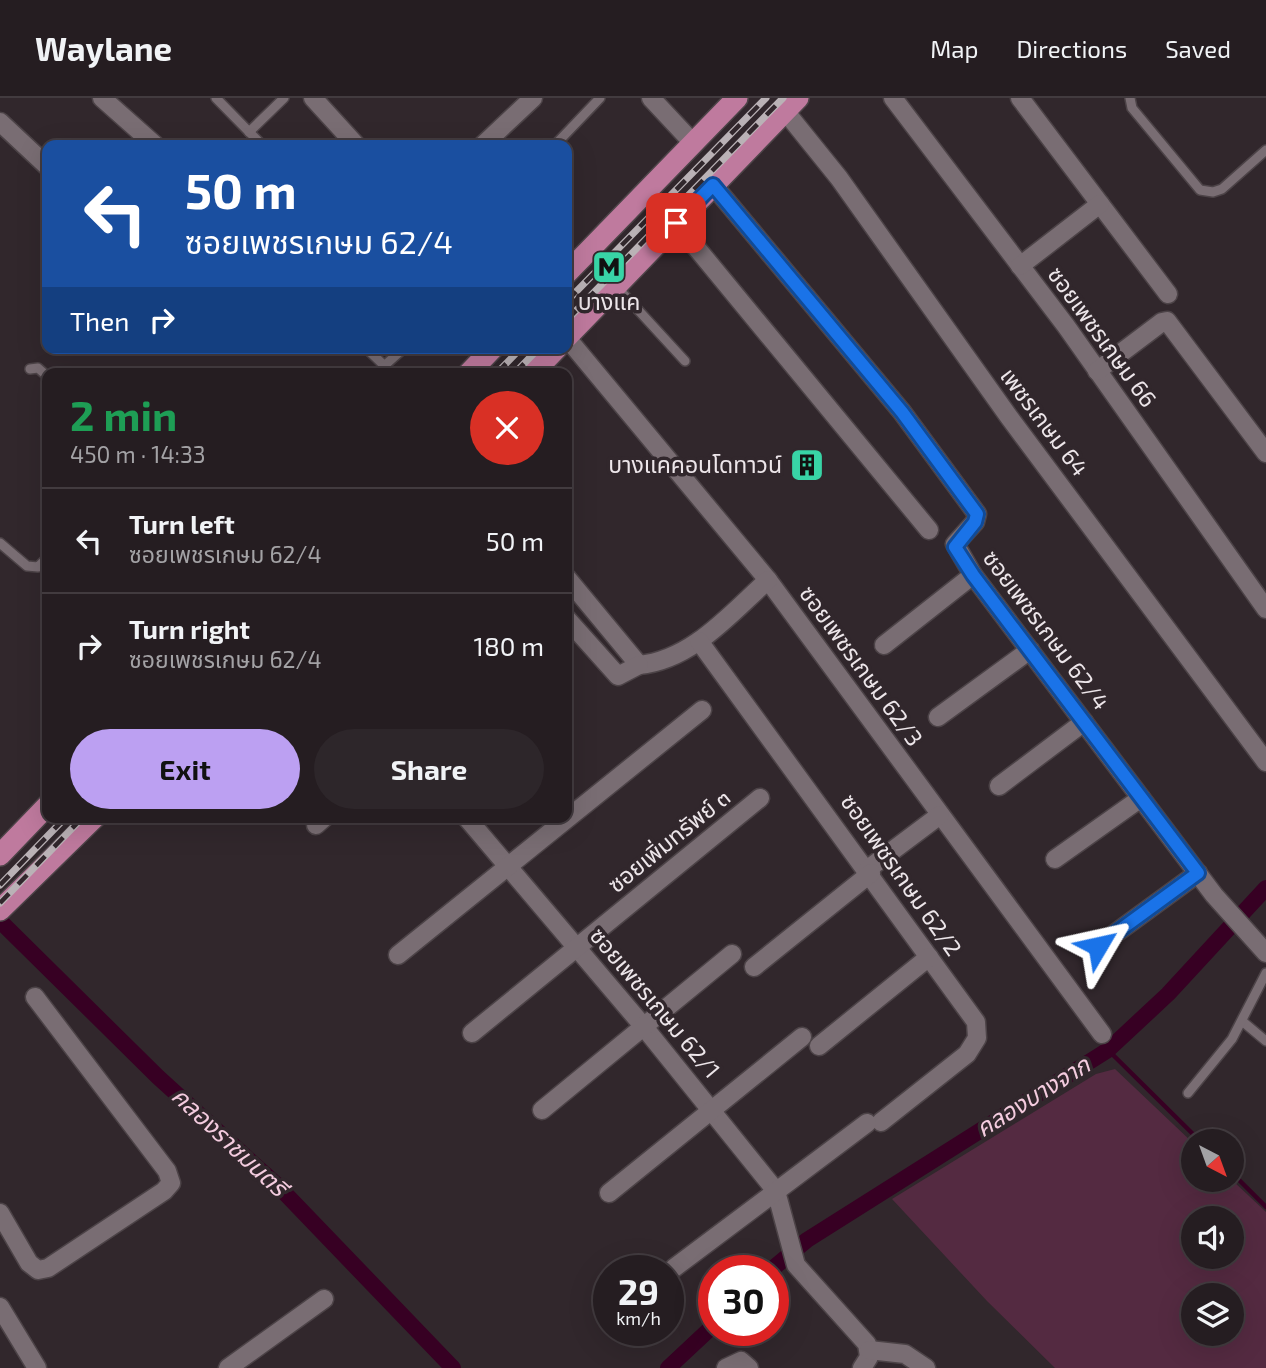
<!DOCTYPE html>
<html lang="en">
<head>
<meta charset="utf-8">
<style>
  :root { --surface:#251d21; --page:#2d262a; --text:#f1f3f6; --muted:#a3a2a5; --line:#423b3f; --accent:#bca0f2 }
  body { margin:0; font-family:"Exo 2","Noto Sans Thai",sans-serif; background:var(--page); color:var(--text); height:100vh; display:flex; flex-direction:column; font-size:26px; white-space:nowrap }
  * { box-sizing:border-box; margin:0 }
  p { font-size:23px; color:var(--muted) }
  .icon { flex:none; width:38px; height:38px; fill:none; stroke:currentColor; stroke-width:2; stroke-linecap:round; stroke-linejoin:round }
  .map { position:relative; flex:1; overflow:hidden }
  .drawer { position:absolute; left:42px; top:270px; width:530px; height:455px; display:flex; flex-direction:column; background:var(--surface); border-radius:14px; box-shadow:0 7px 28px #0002,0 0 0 2px var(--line) }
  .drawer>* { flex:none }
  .hud { position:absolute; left:42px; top:42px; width:530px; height:214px; border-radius:14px; box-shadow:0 7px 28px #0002,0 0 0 2px var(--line); background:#1a4fa0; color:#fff; overflow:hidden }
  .needle { width:46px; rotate:139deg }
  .fabs { position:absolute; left:1181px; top:1031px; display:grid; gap:14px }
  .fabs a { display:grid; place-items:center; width:63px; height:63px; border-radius:50%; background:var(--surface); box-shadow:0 7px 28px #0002,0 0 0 2px var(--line); font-size:35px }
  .speed { position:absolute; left:593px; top:1157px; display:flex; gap:14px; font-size:35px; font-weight:700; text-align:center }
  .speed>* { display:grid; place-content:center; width:91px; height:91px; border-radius:50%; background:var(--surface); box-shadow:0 7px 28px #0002,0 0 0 2px var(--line); line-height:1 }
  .speed small { font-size:18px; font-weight:400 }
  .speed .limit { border:10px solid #d22; background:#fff; color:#111 }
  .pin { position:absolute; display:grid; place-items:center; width:60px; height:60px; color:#fff; margin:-30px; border-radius:14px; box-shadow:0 4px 10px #0006 }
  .me { position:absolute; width:77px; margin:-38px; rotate:54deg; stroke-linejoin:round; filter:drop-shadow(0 0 5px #0008) }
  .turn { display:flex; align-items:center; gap:24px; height:147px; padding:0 28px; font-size:32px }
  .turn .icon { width:91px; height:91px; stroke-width:2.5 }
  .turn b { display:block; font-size:49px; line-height:60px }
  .then { display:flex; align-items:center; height:66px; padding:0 28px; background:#0003; gap:14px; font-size:26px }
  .round { display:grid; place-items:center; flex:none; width:74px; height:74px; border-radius:37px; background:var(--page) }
  .headline { display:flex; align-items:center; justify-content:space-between; height:119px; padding:0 28px }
  h1 { font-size:42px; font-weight:700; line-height:52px; color:#1e9e55 }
  .primary-button { display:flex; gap:14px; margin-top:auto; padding:14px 28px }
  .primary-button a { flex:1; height:80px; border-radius:42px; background:var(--accent); color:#111; font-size:28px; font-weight:700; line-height:80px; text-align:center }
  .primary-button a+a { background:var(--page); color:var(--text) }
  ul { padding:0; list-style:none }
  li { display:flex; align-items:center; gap:21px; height:105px; padding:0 28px; border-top:2px solid var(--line) }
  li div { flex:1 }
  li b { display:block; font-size:26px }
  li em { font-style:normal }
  header { display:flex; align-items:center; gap:42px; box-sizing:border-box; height:98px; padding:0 35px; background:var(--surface); border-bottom:2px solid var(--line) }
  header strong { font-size:33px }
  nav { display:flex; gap:38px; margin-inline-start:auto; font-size:24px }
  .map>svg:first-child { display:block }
</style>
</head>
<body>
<header>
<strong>Waylane</strong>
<nav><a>Map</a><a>Directions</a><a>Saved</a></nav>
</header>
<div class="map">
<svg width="1266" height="1270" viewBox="0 0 1266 1270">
  <rect width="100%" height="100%" fill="#31272c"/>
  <!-- green -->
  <path fill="#542a41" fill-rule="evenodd" d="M1115 971 1193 1045 1194 1082H1232L1266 1114V1270H1055L987 1203 892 1101 1096 976ZM1194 1120H1232V1158H1194ZM1194 1197H1232V1236H1194Z"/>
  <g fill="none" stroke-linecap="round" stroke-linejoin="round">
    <!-- stream -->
    <g stroke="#370023" stroke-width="4.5">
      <polyline points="1108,952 1200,1043"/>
      <polyline points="1232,1075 1266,1109"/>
    </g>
    <!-- canal -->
    <g stroke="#370023" stroke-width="16">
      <polyline points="0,823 158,979 278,1088 453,1270"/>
      <polyline points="771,1172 807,1142 1108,952 1168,896 1266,790"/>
      <polyline points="668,1270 714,1227"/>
    </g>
    <!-- lane casing -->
    <g stroke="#4c4347" stroke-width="12">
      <g id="lane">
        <polyline points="216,0 262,47"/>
        <polyline points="1130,0 1132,10 1200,92 1213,94 1222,91 1266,52"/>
        <polyline points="249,34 284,0"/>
        <polyline points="555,47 600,0"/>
        <polyline points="617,189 685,263"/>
        <polyline points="366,250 392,275"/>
        <polyline points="384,268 404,250"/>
        <polyline points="30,271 38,270 47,278"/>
        <polyline points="0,445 27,468 38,469 47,460"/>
        <polyline points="1242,923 1266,943"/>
        <polyline points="1188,995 1232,941 1266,875"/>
      </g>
    </g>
    <!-- street casing -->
    <g stroke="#4c4347" stroke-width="21">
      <g id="street">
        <polyline points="102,0 155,47"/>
        <polyline points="313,0 356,47"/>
        <polyline points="651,0 693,45"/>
        <polyline points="893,0 1066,228 1266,511"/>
        <polyline points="1020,0 1168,196"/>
        <polyline points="785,13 839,80 1009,319 1266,664"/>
        <polyline points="0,24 47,68"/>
        <polyline points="483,47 533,0"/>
        <polyline points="713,87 902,314 977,416 975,424 955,446 973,477 1214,797 1266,855"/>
        <polyline points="676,125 929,432"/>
        <polyline points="1020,168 1100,106"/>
        <polyline points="567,240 768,482 1102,936"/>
        <polyline points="1097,273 1162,224 1167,223 1266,355"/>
        <path d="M567 480 639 567C692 562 730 516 768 482"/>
        <polyline points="567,521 618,578 639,567"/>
        <polyline points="699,543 976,924 977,940 967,956 881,1024"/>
        <polyline points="884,547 973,477"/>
        <polyline points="938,619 1030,552"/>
        <polyline points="999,688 1084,624"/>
        <polyline points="466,719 644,929 776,1093 796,1167 867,1246 869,1259 862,1270"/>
        <polyline points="316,727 325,719"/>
        <polyline points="1055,761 1141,700"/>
        <polyline points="868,771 940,717"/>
        <polyline points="1098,848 1198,775"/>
        <polyline points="398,857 702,612"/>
        <polyline points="754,869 871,775"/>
        <polyline points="472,935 760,700"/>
        <polyline points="819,948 929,859"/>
        <polyline points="542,1012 732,856"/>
        <polyline points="609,1095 802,939"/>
        <polyline points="0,1115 29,1165 38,1172 48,1170 164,1093 171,1085 167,1073 35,899"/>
        <polyline points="674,1170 867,1025"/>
        <polyline points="0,1209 37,1270"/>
        <polyline points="869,1252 905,1256 926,1270"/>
        <polyline points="228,1270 324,1201"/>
        <polyline points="726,1270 741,1263 749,1270"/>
      </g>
    </g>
    <!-- primary casing -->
    <g stroke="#4c4347" stroke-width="24">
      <g id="primary">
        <polyline points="567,175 737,0"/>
        <polyline points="567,239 798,0"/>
        <polyline points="469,275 493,250"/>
        <polyline points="533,275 557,250"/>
        <polyline points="0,757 47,708"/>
        <polyline points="0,812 95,719"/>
      </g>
    </g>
    <!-- lane -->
    <use href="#lane" stroke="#796d73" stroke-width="9"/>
    <!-- street -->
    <use href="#street" stroke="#796d73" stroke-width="18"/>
    <!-- primary -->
    <use href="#primary" stroke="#bf7a9e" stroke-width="21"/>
    <!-- rail casing -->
    <g stroke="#bab2b6" stroke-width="7">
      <g id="rail">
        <polyline points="567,203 766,0"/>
        <polyline points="567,222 783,0"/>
        <polyline points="497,275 521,250"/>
        <polyline points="515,275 539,250"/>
        <polyline points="0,787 66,719"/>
        <polyline points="0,805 83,719"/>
      </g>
    </g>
    <!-- rail -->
    <use href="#rail" stroke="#31272c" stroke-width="4.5" stroke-dasharray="13" stroke-linecap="butt"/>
  </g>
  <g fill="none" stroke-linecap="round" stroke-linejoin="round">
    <!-- route casing -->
    <g stroke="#114b97" stroke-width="18">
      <polyline id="route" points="676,125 713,87 902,314 977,416 975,424 955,449 973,477 1198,775 1098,848"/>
    </g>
    <!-- route -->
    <use href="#route" stroke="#1a73e8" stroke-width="12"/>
  </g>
  <!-- icons -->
  <defs>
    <g id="metro-square" transform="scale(1.75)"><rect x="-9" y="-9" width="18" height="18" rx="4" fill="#38d4a6" stroke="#31272c"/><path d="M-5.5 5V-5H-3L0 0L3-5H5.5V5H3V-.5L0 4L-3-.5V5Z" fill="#111"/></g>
    <g id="building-square" transform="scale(1.75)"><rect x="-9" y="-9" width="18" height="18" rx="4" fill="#38d4a6" stroke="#31272c"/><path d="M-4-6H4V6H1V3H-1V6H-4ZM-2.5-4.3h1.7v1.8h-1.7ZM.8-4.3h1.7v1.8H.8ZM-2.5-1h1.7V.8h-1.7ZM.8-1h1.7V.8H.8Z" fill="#111"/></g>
  </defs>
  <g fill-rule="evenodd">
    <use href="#metro-square" x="609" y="169"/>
    <use href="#building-square" x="807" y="367"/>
  </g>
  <g text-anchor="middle" stroke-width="7" stroke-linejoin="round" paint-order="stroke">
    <!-- poi labels -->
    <g font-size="23" fill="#ede6ea" stroke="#31272c">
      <text x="609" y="212">บางแค</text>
      <text x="782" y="375" text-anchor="end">บางแคคอนโดทาวน์</text>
    </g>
    <!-- street labels -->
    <g font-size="23" fill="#ede6ea" stroke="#31272c">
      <text transform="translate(1102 239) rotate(54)" y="8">ซอยเพชรเกษม 66</text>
      <text transform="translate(1044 324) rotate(53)" y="8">เพชรเกษม 64</text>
      <text transform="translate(1046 532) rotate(53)" y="8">ซอยเพชรเกษม 62/4</text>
      <text transform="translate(861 568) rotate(54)" y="8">ซอยเพชรเกษม 62/3</text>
      <text transform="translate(669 743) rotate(-39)" y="8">ซอยเพิ่มทรัพย์ ๓</text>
      <text transform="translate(901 777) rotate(55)" y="8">ซอยเพชรเกษม 62/2</text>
      <text transform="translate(655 905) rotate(50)" y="8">ซอยเพชรเกษม 62/1</text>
    </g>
    <!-- water labels -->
    <g font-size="24" font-style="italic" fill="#f4ccdf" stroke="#31272c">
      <text transform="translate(1033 999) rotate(-32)" y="8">คลองบางจาก</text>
      <text transform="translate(229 1044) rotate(43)" y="8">คลองราชมนตรี</text>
    </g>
  </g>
</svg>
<div class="fabs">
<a><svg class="needle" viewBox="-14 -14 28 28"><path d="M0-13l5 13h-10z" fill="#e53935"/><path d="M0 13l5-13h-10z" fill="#a3a2a5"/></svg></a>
<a><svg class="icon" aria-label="sound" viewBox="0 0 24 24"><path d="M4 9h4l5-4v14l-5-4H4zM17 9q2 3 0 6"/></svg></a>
<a><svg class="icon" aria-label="layers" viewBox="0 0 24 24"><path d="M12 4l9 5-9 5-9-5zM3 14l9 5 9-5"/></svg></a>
</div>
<div class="speed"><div>29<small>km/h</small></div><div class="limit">30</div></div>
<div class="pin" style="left:676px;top:125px;background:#d93025"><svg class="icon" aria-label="arrive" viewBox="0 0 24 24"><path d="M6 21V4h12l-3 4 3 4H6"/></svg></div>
<svg class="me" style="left:1098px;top:848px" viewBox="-20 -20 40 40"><path d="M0-17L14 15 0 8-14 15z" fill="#1a73e8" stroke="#fff" stroke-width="4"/></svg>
<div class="hud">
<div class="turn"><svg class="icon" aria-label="left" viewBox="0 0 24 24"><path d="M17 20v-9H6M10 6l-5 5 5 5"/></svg><div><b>50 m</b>ซอยเพชรเกษม 62/4</div></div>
<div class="then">Then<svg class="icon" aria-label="right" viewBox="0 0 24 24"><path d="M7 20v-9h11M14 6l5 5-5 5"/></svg></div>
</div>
<section class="drawer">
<div class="headline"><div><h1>2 min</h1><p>450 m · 14:33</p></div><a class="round" style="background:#d93025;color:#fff"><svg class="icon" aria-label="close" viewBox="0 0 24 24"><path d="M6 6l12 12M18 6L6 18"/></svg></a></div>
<ul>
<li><svg class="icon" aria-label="left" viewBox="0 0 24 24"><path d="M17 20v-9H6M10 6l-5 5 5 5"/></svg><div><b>Turn left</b><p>ซอยเพชรเกษม 62/4</p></div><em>50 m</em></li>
<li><svg class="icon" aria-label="right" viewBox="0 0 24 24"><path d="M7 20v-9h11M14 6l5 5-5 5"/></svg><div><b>Turn right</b><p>ซอยเพชรเกษม 62/4</p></div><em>180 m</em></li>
</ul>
<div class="primary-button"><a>Exit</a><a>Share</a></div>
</section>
</div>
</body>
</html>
